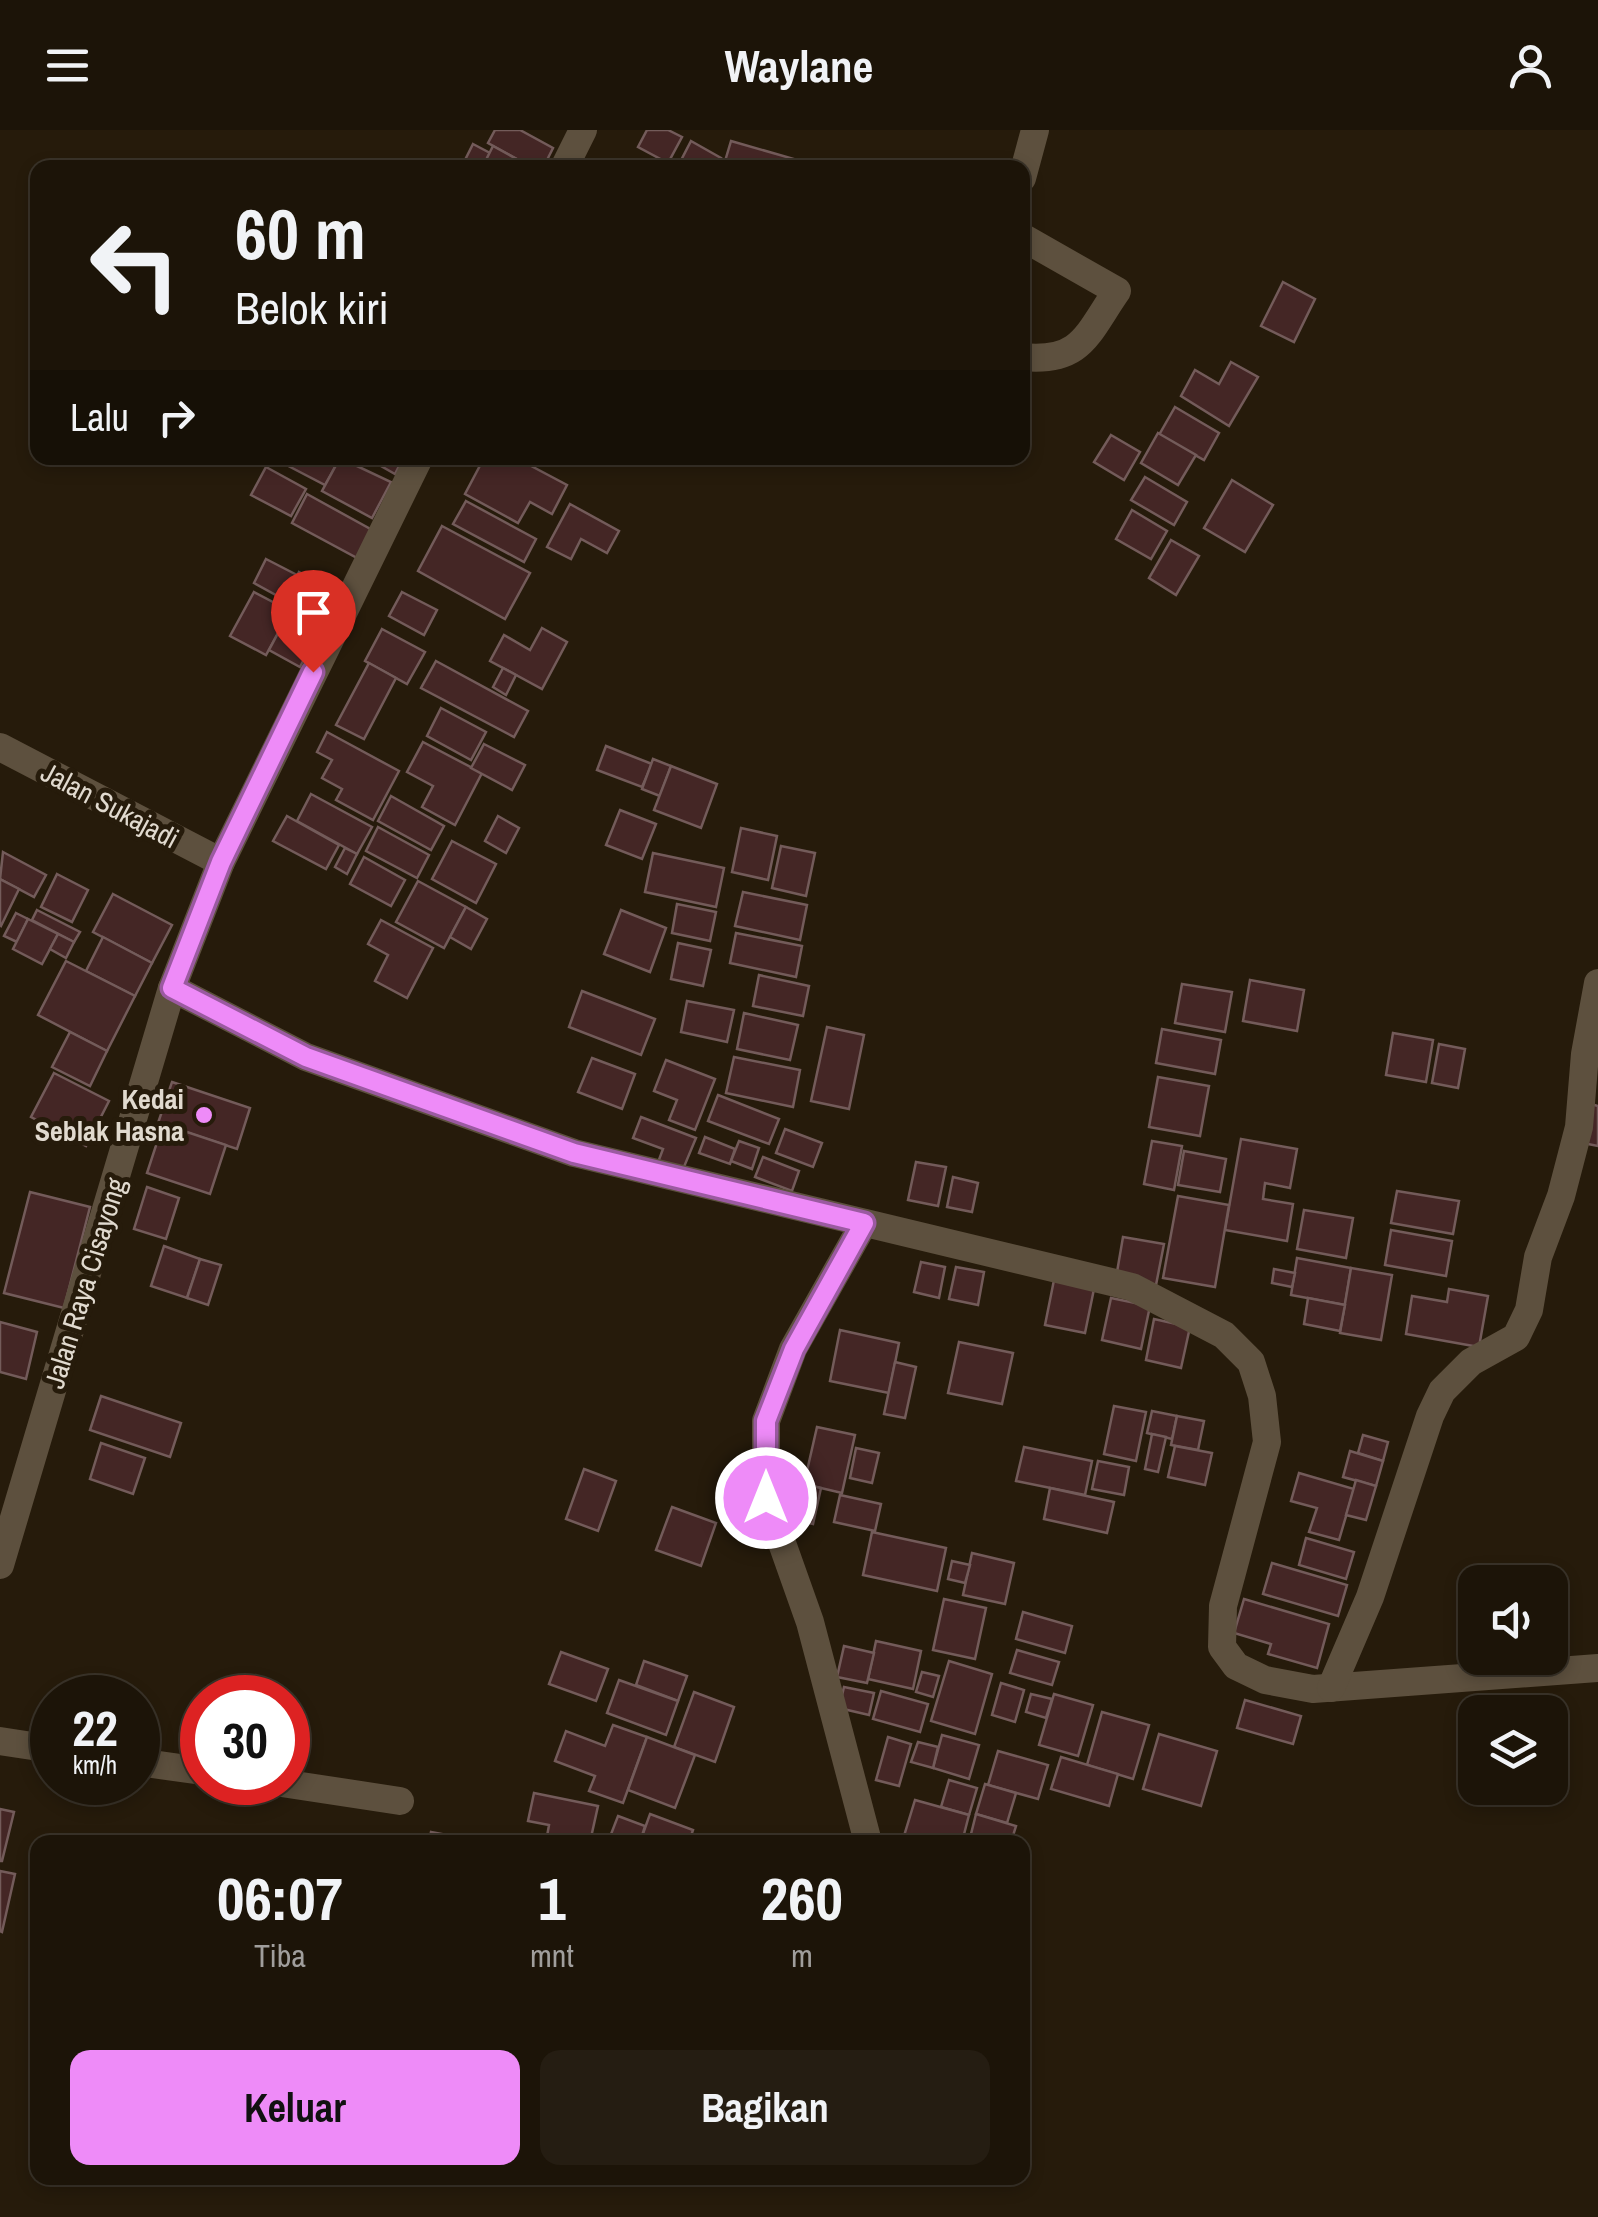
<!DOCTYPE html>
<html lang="id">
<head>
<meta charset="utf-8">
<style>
  :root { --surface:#1c1408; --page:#251d12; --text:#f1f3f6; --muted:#a09e9c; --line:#3a3329; --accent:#ee8bf8 }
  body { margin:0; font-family:"Archivo Narrow",sans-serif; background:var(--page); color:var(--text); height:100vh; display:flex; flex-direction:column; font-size:38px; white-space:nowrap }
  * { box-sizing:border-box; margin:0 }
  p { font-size:32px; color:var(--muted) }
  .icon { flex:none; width:55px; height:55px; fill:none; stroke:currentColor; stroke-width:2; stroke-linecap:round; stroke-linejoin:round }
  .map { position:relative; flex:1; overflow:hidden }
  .side { position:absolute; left:30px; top:1705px; width:1000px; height:350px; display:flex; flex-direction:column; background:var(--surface); border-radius:20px; box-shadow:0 5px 15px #0003,0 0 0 2px var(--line) }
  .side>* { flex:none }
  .guide { position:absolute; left:30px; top:30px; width:1000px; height:305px; border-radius:20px; box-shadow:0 5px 15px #0003,0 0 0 2px var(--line); background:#1c1408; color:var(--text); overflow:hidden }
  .tools { position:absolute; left:1458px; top:1435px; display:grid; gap:20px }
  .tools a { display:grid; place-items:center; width:110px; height:110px; border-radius:20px; background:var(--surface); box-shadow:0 5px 15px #0003,0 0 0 2px var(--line); font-size:50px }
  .speed { position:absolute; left:30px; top:1545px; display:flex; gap:20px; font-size:50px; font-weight:700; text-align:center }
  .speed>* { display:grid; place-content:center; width:130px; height:130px; border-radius:50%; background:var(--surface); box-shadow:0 5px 15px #0003,0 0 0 2px var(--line); line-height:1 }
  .speed small { font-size:25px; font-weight:400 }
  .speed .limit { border:15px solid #d22; background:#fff; color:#111 }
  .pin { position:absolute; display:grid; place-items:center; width:85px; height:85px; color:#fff; margin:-102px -42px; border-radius:50% 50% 50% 0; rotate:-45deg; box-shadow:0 0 10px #0007 }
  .pin .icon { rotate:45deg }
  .me { position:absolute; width:110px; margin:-55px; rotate:0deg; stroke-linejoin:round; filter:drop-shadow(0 0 8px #0008) }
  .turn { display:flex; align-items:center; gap:35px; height:210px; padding:0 40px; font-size:45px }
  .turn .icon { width:130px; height:130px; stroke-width:2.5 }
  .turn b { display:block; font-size:70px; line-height:85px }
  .then { display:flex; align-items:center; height:95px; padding:0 40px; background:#0003; gap:20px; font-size:38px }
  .eta { display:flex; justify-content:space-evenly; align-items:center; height:170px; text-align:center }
  .eta b { font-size:60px; font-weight:700; line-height:70px }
  .primary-button { display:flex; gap:20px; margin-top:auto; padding:20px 40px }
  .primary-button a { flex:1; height:115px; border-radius:20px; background:var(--accent); color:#111; font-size:40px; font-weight:700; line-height:115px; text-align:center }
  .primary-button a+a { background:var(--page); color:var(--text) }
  header { display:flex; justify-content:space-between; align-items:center; height:130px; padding:0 40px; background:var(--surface); font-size:45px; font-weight:700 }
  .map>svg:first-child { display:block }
</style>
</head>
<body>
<header><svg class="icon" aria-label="menu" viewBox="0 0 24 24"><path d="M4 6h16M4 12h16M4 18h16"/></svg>Waylane<svg class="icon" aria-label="person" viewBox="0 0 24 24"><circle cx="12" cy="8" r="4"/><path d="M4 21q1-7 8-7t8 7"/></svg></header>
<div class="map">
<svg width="1598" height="2087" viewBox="0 0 1598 2087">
  <rect width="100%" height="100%" fill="#261b0b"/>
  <!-- building -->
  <g fill="#442625" stroke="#735b5a" stroke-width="2.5">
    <polygon points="495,0 520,0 553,18 543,38 533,38 488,13"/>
    <polygon points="647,0 668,0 682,7 668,33 638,17"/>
    <polygon points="691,11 721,28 716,38 677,38"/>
    <polygon points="731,11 794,29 791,38 723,38"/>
    <polygon points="473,14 490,23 482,38 461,38"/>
    <polygon points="493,16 533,38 482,38"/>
    <polygon points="1283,152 1315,169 1294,212 1261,196"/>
    <polygon points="1231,232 1258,247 1229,296 1181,266 1195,240 1219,254"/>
    <polygon points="1175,277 1219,303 1204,330 1159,305"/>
    <polygon points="1158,303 1196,325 1178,355 1141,333"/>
    <polygon points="1111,305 1140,322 1124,350 1094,332"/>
    <polygon points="273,328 340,328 325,355"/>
    <polygon points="340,328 391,352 372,388 322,361"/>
    <polygon points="367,328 403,328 395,344"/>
    <polygon points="484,328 516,328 567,355 552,384 530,372 518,393 465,364"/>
    <polygon points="266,337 306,359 291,386 251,365"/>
    <polygon points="1145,347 1187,372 1174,395 1131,370"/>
    <polygon points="1232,350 1273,375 1245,422 1204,398"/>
    <polygon points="307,364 374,401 359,429 292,393"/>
    <polygon points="466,371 536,409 524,432 453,394"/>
    <polygon points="570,374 619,401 607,423 581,409 571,429 547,417"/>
    <polygon points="1132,380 1167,401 1151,429 1116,409"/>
    <polygon points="442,396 530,443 505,489 418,441"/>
    <polygon points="1171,410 1199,426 1176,465 1149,448"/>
    <polygon points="266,429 297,445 285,470 254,453"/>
    <polygon points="299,442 335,461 320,489 285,470"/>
    <polygon points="254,462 290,481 266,525 230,506"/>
    <polygon points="402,462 437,480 424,505 389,486"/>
    <polygon points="290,481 320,498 300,537 269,520"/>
    <polygon points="542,498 567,512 542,559 490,531 504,505 530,520"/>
    <polygon points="382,499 425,522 407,554 365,531"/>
    <polygon points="436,531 528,581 514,607 421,558"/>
    <polygon points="369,533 396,548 364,609 336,595"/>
    <polygon points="503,538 516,545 506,565 493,557"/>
    <polygon points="441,578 486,602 471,630 427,606"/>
    <polygon points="327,602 399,641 373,690 336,670 342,659 322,648 332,630 317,622"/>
    <polygon points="423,612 482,643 455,695 422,677 433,656 407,642"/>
    <polygon points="484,614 525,635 512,660 471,638"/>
    <polygon points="606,616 652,634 642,657 597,640"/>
    <polygon points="653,629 671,636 660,666 642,659"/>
    <polygon points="671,636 717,654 701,698 654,680"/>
    <polygon points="311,664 372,697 357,724 297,691"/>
    <polygon points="391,666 444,696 431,720 378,691"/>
    <polygon points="620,680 656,694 642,729 606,715"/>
    <polygon points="287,686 339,715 326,739 273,711"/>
    <polygon points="498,686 519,698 506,723 485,711"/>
    <polygon points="378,697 429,725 417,748 366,721"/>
    <polygon points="741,698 777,706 768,750 732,742"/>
    <polygon points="452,711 496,734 476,773 432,749"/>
    <polygon points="781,716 815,723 806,766 772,758"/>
    <polygon points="345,718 357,724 347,744 335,737"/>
    <polygon points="3,722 46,745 34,767 0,749"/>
    <polygon points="653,723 724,738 716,777 645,762"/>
    <polygon points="364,727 405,750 391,776 350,754"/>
    <polygon points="57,744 88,760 72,792 41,777"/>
    <polygon points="0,749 19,759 1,796 0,795"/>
    <polygon points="418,751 466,777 444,818 396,792"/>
    <polygon points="743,762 807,775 800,810 735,796"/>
    <polygon points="113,764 172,795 152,833 93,802"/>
    <polygon points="677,774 716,782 710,811 672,803"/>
    <polygon points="466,777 487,789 471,819 450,807"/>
    <polygon points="37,780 80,802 74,812 32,790"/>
    <polygon points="621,780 666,798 650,842 604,824"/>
    <polygon points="16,783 28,789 17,812 4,806"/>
    <polygon points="28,789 58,804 42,834 13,819"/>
    <polygon points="381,790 433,818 407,868 375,851 388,825 368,814"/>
    <polygon points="736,803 802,816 796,847 730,833"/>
    <polygon points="58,804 74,812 66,828 50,819"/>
    <polygon points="103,807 152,833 135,866 86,841"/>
    <polygon points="678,813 711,820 703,856 671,849"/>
    <polygon points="66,831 135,866 107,921 38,885"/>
    <polygon points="759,845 809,856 803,886 753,876"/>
    <polygon points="1250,850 1304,860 1297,901 1243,891"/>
    <polygon points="1182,854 1232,862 1225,902 1175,893"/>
    <polygon points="582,861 655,889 641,925 569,897"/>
    <polygon points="687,871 734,880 727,912 681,902"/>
    <polygon points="744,883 798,895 790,930 737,919"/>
    <polygon points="827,897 864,905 849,979 811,971"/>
    <polygon points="1162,899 1221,910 1215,944 1156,933"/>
    <polygon points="70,902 107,921 90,956 52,937"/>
    <polygon points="1393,903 1433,910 1426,952 1386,945"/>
    <polygon points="1439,914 1465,919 1458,958 1432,953"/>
    <polygon points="734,927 800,940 793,977 726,963"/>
    <polygon points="592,928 635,944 622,979 578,962"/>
    <polygon points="666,930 715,949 695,1000 669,990 677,970 654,961"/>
    <polygon points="54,943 109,971 86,1016 31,987"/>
    <polygon points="1158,947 1209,956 1200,1006 1149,997"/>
    <polygon points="172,952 250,978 237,1019 158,993"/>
    <polygon points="718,965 779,989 769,1014 708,991"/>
    <polygon points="1591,974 1598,976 1598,1016 1583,1013"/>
    <polygon points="641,987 696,1008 681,1044 657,1035 663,1019 633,1008"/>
    <polygon points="163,994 226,1015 210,1064 147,1043"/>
    <polygon points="785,999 822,1013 813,1037 776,1023"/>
    <polygon points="705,1007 735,1019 730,1034 699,1023"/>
    <polygon points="1241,1009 1297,1019 1290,1058 1265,1053 1263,1069 1293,1074 1287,1111 1225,1100"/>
    <polygon points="739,1011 759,1018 752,1039 731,1031"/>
    <polygon points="1152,1011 1182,1016 1174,1060 1144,1054"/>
    <polygon points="1184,1021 1226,1029 1220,1062 1178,1055"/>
    <polygon points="763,1027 799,1041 792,1061 755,1047"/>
    <polygon points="916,1032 946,1037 938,1076 908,1070"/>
    <polygon points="953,1047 978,1053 972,1082 947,1077"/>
    <polygon points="147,1057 179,1068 166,1109 134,1099"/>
    <polygon points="1397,1061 1459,1071 1453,1104 1391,1093"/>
    <polygon points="30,1062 90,1077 64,1178 4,1163"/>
    <polygon points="1178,1066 1229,1075 1215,1157 1163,1148"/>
    <polygon points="1304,1080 1353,1088 1346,1128 1297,1119"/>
    <polygon points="1391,1100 1452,1111 1446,1146 1385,1135"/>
    <polygon points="1123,1107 1164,1114 1156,1155 1116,1148"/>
    <polygon points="164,1116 200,1129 187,1168 151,1156"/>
    <polygon points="1297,1128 1351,1138 1345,1175 1291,1165"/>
    <polygon points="200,1129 221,1135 208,1175 187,1168"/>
    <polygon points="921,1132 945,1137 939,1168 914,1162"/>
    <polygon points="956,1137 984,1142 978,1175 949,1169"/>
    <polygon points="1351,1138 1392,1145 1381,1210 1340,1203"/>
    <polygon points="1274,1139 1295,1143 1292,1157 1272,1153"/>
    <polygon points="1054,1150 1094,1159 1085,1203 1045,1195"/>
    <polygon points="1449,1159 1488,1166 1479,1217 1406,1204 1412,1166 1447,1172"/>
    <polygon points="1111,1168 1150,1176 1141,1219 1102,1210"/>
    <polygon points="1308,1168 1345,1175 1340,1201 1304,1194"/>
    <polygon points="1154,1189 1190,1197 1181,1238 1146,1230"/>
    <polygon points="0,1192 37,1202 26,1249 0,1242"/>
    <polygon points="840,1200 899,1213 889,1263 830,1251"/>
    <polygon points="959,1212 1013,1223 1002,1274 948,1263"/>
    <polygon points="895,1232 916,1237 905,1288 884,1284"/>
    <polygon points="101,1266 181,1293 170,1327 90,1300"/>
    <polygon points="1114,1276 1146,1282 1136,1331 1104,1324"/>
    <polygon points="1152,1281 1177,1286 1172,1309 1147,1303"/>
    <polygon points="1177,1286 1204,1291 1198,1320 1171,1315"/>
    <polygon points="817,1297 855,1305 842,1363 804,1354"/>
    <polygon points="1152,1304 1166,1307 1158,1342 1145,1339"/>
    <polygon points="1363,1305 1388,1312 1383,1331 1358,1323"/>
    <polygon points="101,1313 145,1328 133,1364 90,1349"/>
    <polygon points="1175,1316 1212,1323 1205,1355 1168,1347"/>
    <polygon points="1024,1317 1092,1331 1085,1365 1016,1351"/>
    <polygon points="856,1318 879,1323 872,1353 850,1348"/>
    <polygon points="1350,1321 1383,1331 1376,1356 1343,1347"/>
    <polygon points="1098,1331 1129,1337 1124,1365 1092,1359"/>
    <polygon points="584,1339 616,1351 598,1401 566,1389"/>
    <polygon points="1299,1343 1354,1359 1339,1410 1309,1402 1317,1378 1291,1371"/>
    <polygon points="784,1350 821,1358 813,1394 776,1385"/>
    <polygon points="1356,1350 1376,1356 1366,1390 1346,1385"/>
    <polygon points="1050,1358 1114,1372 1107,1403 1044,1389"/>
    <polygon points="840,1365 881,1374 875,1401 834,1392"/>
    <polygon points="672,1377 716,1393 701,1436 656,1420"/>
    <polygon points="872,1402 946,1418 937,1461 863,1445"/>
    <polygon points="1306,1408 1354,1422 1346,1449 1299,1435"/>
    <polygon points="972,1423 1014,1433 1005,1474 963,1465"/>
    <polygon points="952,1431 970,1435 965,1453 948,1449"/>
    <polygon points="1272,1433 1347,1455 1338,1486 1263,1464"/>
    <polygon points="944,1469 986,1478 975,1529 933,1520"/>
    <polygon points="1244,1469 1329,1494 1317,1538 1268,1524 1271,1514 1234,1503"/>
    <polygon points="1023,1482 1072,1496 1065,1523 1016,1509"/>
    <polygon points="876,1511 921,1521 913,1559 868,1549"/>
    <polygon points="844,1516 874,1523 867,1553 837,1547"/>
    <polygon points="1017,1520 1059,1532 1052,1555 1010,1543"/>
    <polygon points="561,1522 608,1539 596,1571 549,1554"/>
    <polygon points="644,1531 687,1546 678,1571 636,1555"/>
    <polygon points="949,1531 992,1544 975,1604 931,1591"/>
    <polygon points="922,1542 939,1546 933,1567 916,1562"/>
    <polygon points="619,1550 678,1571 666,1605 607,1583"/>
    <polygon points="1001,1553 1024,1560 1015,1592 992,1585"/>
    <polygon points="844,1557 874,1563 869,1585 839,1578"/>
    <polygon points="881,1561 928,1574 920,1602 873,1589"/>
    <polygon points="694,1562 734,1577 715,1632 674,1617"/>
    <polygon points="1031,1564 1052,1569 1046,1588 1026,1582"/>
    <polygon points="1054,1564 1093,1575 1078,1626 1039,1615"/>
    <polygon points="1245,1570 1301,1586 1293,1614 1237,1598"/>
    <polygon points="1102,1582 1149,1595 1133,1649 1087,1635"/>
    <polygon points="613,1595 647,1607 623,1673 589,1661 595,1646 555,1631 566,1601 605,1616"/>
    <polygon points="1159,1604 1217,1621 1201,1676 1143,1659"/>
    <polygon points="942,1605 979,1615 969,1649 933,1638"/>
    <polygon points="647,1607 695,1625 675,1678 628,1660"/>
    <polygon points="888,1607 911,1614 899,1656 876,1650"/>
    <polygon points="918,1612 938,1617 933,1638 911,1632"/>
    <polygon points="998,1621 1048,1635 1038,1669 988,1655"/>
    <polygon points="1061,1627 1118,1644 1109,1676 1051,1659"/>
    <polygon points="949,1650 977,1658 969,1685 941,1677"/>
    <polygon points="985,1654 1016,1663 1007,1693 976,1684"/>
    <polygon points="534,1663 598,1676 590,1712 546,1712 549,1695 528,1691"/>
    <polygon points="915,1670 969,1685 962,1712 926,1712 904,1706"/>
    <polygon points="0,1679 14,1682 2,1731 0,1731"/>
    <polygon points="650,1684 693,1700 689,1712 640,1712"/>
    <polygon points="976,1684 1016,1696 1011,1712 969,1712"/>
    <polygon points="618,1686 645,1696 640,1712 608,1712"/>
    <polygon points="431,1702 484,1712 429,1712"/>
    <polygon points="0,1741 15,1744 2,1802 0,1801"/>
  </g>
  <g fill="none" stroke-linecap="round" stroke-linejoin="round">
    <!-- minor -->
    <g stroke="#5d503e" stroke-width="28">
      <polyline points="564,38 583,0"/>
      <polyline points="1022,48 1035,0"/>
      <path d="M1022 107 1117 161C1087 204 1082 233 1022 227"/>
      <polyline points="0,617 221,732"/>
      <polyline points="172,858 306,927 574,1023 1132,1157 1224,1205 1251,1232 1262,1266 1267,1312 1223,1476 1222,1517 1236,1536 1265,1550 1313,1559 1598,1538"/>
      <polyline points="864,1093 793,1219 766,1291 766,1368 810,1492 868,1712"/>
      <polyline points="0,1435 172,858 221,732 419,328"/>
      <polyline points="1331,1558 1370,1467 1430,1286 1442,1261 1471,1232 1516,1207 1529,1180 1538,1127 1561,1066 1579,997 1585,924 1598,853"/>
      <polyline points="0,1611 52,1619"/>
      <polyline points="138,1632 202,1641"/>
      <polyline points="275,1652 400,1671"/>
    </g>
  </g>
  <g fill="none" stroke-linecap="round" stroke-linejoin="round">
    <!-- route casing -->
    <g stroke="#9b5aa1" stroke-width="25">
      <polyline id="route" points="313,542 221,732 172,858 306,927 574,1023 864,1093 794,1219 766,1291 766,1368"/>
    </g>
    <!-- route -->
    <use href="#route" stroke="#ee8bf8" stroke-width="18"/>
  </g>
  <!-- markers -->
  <circle fill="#ee8bf8" stroke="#261b0b" stroke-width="4" cx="204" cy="985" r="10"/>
  <g text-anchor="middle" stroke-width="10" stroke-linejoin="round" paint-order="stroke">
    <!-- street labels -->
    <g font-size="28" fill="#e1dacf" stroke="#261b0b">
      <text transform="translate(110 675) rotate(28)" y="10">Jalan Sukajadi</text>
      <text transform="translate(85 1153) rotate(-73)" y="10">Jalan Raya Cisayong</text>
    </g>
    <!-- poi labels -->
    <g font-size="28" font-weight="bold" fill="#e1dacf" stroke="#261b0b" text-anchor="end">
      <text x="184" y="979">Kedai<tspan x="184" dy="32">Seblak Hasna</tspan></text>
    </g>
  </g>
</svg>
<div class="tools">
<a><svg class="icon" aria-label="sound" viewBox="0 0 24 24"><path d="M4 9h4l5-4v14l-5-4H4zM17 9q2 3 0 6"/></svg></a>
<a><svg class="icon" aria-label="layers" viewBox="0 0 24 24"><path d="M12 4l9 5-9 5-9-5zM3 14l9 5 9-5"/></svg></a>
</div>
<div class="speed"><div>22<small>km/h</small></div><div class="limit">30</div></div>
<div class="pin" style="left:313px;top:542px;background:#d93025"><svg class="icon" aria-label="arrive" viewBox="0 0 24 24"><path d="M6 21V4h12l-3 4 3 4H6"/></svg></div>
<svg class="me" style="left:766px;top:1368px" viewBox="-20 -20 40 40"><circle r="17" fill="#ee8bf8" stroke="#fff" stroke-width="3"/><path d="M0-11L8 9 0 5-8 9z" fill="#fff"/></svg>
<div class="guide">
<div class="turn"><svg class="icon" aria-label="left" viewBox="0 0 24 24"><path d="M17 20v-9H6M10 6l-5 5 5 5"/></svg><div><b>60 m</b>Belok kiri</div></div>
<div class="then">Lalu<svg class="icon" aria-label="right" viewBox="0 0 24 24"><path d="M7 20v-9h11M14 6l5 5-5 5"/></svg></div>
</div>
<section class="side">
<div class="eta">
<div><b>06:07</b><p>Tiba</p></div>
<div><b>1</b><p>mnt</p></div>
<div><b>260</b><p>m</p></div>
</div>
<div class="primary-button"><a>Keluar</a><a>Bagikan</a></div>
</section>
</div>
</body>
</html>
